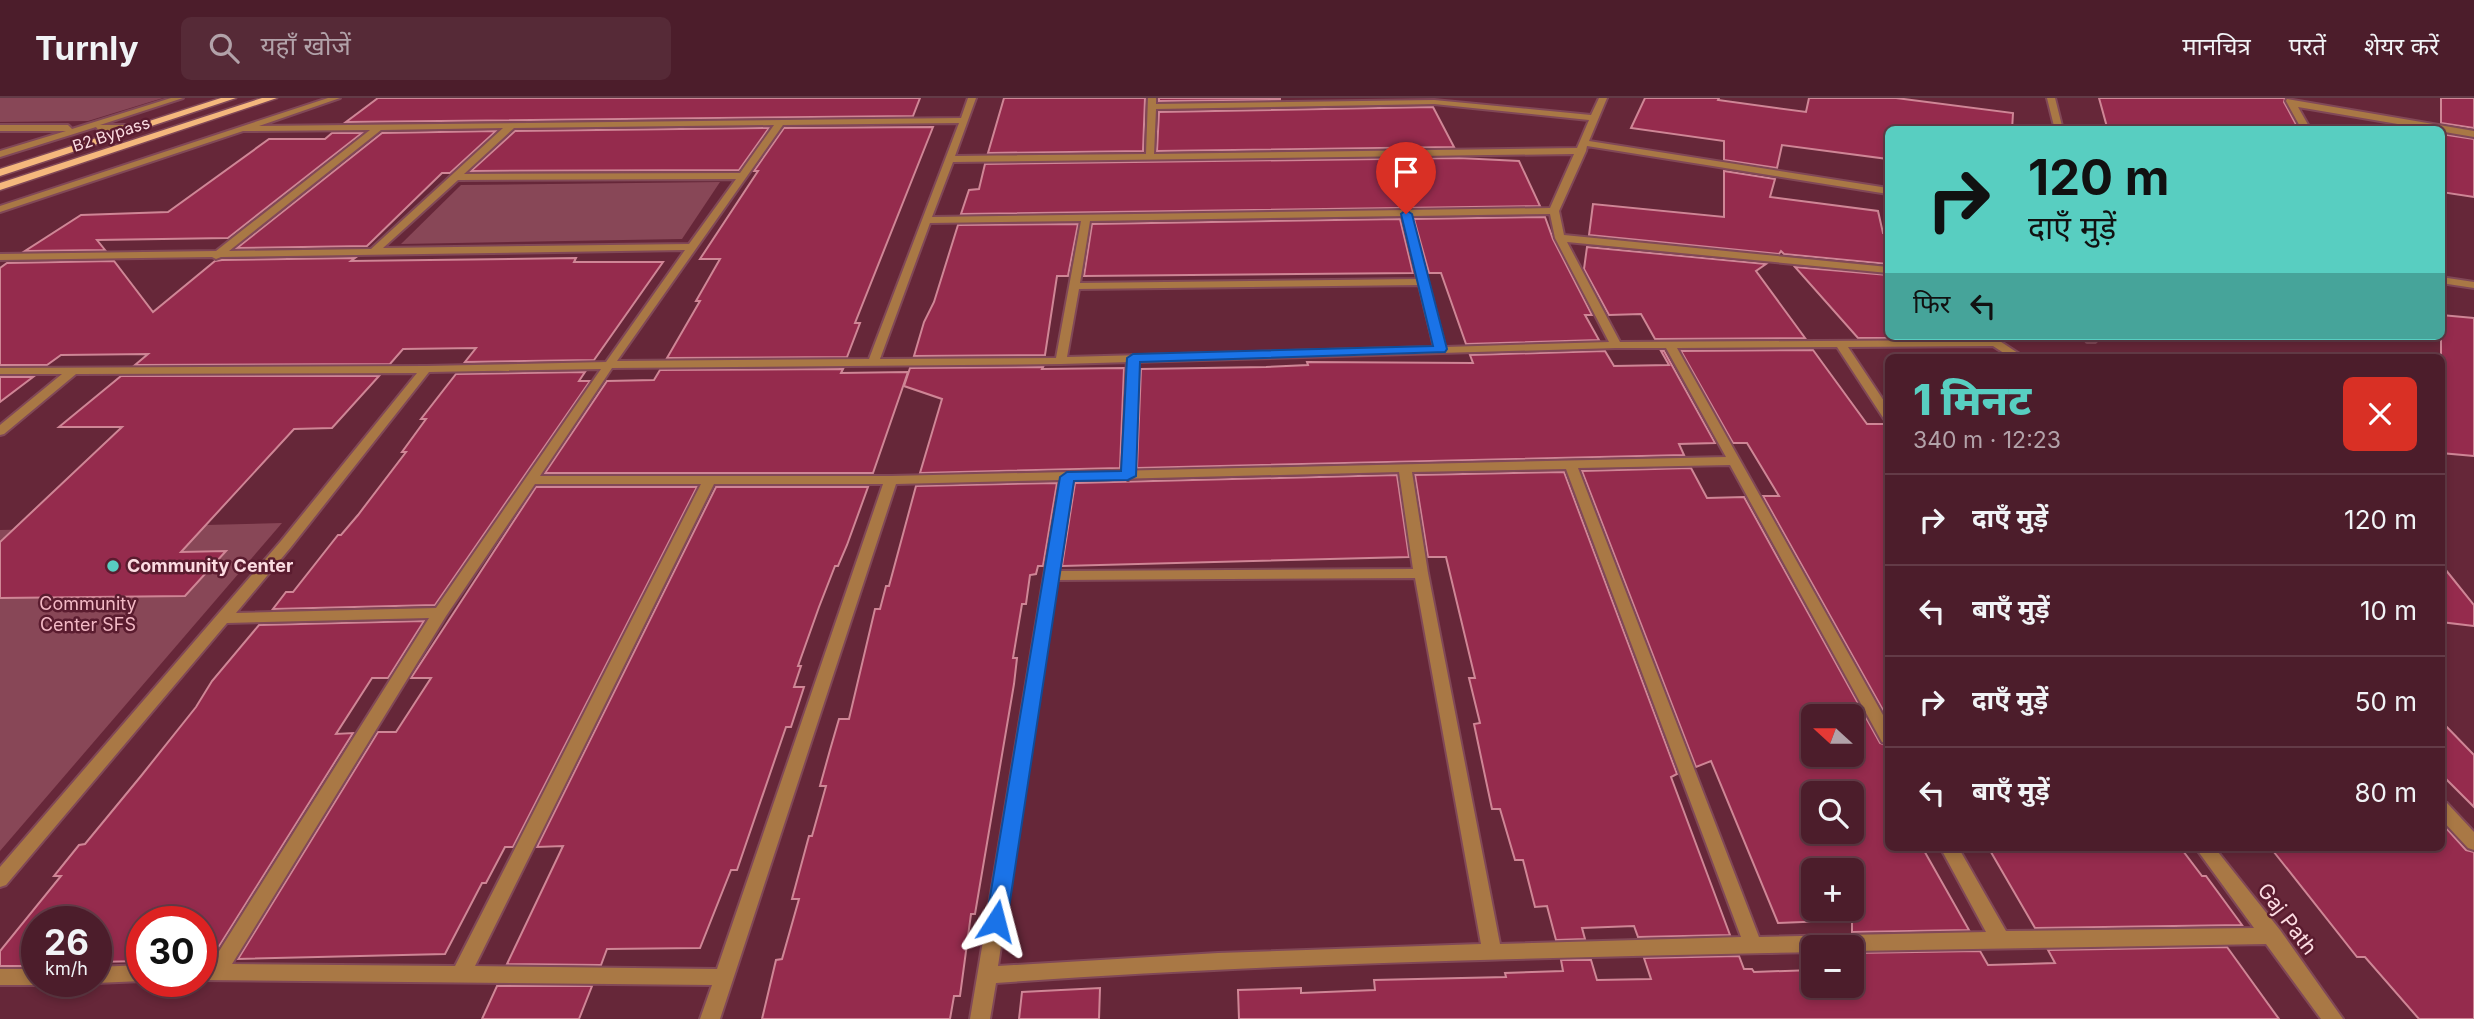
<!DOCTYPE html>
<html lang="hi">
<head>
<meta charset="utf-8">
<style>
  :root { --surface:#4c1d2b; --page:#562a37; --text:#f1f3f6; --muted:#b2a2a9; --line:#633b47; --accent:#58cec1 }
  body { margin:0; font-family:Inter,"Noto Sans Devanagari",sans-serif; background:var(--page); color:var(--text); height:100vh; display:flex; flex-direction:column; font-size:26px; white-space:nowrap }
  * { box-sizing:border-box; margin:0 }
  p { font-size:23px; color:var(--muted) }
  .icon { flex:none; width:38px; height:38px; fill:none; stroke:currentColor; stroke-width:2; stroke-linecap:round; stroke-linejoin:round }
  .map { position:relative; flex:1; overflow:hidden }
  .drawer { position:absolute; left:1885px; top:256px; width:560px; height:497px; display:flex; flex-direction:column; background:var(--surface); border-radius:10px; box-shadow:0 4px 10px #0003,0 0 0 2px var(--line) }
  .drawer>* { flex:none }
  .guide { position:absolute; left:1885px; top:28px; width:560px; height:214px; border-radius:10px; box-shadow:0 4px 10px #0003,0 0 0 2px var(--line); background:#58cec1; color:#111; overflow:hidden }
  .needle { width:46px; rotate:291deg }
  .controls { position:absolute; left:1801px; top:606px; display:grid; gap:14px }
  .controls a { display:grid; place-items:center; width:63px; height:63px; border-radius:10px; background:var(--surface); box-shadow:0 4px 10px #0003,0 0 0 2px var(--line); font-size:35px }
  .speed { position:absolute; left:21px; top:808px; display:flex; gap:14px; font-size:35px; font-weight:700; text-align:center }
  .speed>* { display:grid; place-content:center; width:91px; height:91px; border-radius:50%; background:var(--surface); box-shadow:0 4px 10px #0003,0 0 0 2px var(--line); line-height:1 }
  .speed small { font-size:18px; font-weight:400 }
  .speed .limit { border:10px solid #d22; background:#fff; color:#111 }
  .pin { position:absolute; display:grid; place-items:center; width:60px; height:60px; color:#fff; margin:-72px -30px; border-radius:50% 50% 50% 0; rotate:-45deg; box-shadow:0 0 7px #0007 }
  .pin .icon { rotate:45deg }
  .me { position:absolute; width:77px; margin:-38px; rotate:9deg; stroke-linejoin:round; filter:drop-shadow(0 0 5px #0008) }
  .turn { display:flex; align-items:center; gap:24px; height:147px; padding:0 28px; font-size:32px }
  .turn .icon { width:91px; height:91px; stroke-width:2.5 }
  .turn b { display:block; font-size:49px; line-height:60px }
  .then { display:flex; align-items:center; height:66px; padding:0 28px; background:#0003; gap:14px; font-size:26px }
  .round { display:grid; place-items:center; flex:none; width:74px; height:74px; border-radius:10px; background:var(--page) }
  .overview { display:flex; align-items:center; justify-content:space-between; height:119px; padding:0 28px }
  h1 { font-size:42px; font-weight:800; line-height:52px; color:var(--accent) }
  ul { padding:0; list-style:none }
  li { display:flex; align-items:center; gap:21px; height:91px; padding:0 28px; border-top:2px solid var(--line) }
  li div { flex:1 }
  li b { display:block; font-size:26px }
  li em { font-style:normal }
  header { display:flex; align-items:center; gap:42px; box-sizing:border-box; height:98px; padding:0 35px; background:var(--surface); border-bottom:2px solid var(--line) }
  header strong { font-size:33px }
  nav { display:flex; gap:38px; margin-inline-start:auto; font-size:24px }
  .search { width:490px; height:63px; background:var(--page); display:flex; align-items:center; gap:18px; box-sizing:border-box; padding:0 24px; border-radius:10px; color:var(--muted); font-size:26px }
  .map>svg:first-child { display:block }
</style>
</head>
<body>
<header>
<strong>Turnly</strong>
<div class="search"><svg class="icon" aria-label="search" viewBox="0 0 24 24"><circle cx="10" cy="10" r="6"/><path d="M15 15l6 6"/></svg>यहाँ खोजें</div>
<nav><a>मानचित्र</a><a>परतें</a><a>शेयर करें</a></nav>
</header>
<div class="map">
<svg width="2474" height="921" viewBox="0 0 2474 921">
  <rect width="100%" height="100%" fill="#662739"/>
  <!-- green -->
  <g fill="#884757">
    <polygon points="0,0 163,0 88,23 0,24"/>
    <polygon points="720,84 682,141 401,146 461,87"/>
    <polygon points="282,425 0,753 0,432"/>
  </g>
  <!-- building -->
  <g fill="#952b4d" stroke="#cf8696" stroke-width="2" fill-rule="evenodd">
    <polygon points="378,0 920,0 913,18 346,24"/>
    <polygon points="1004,0 1145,0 1143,53 988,55"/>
    <polygon points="1159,0 1280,0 1280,2 1159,3"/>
    <polygon points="1645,0 1719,0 1718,2 1806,14 1809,0 1896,0 2013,15 2012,32 1888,32 1888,61 1782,47 1777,70 1724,62 1724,43 1631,30"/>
    <polygon points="2099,0 2285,0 2284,4 2299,32 2126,32 2107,29"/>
    <polygon points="2441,0 2474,0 2474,30 2441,25"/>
    <polygon points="1433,9 1454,49 1157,53 1159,14"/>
    <polygon points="933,29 855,225 860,225 847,259 667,260 700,203 696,203 720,161 700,161 758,73 754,73 784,30"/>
    <polygon points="769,30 739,72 471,73 515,33"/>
    <polygon points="496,33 450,75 442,75 367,148 237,150 382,35"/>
    <polygon points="332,35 362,35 228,140 97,142 105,152 25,153 81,117 168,114 269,41 325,41"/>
    <polygon points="2441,36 2474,41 2474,99 2441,94"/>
    <polygon points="1459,60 1519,63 1540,108 961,116 969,92 979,91 985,66"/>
    <polygon points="1724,73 1775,81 1770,99 1878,113 1883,135 1888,135 1888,166 1784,156 1781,153 1779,156 1589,137 1593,106 1724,119"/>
    <polygon points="1545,119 1553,141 1592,217 1585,217 1599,242 1466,246 1441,175 1429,175 1414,121"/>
    <polygon points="1400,121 1413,175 1084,178 1092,126"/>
    <polygon points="1078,126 1068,178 1057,178 1045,257 914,258 924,224 934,204 958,127"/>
    <polygon points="1587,149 1766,166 1756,173 1805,240 1655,241 1641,216 1609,217 1584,171"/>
    <polygon points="355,160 351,163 576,160 574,164 663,164 594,262 465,264 476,250 403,251 390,266 135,267 148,256 61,257 47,267 0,267 0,170 7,165 114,163 153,214 215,163 222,162"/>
    <polygon points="1795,169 1888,177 1888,240 1858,240"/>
    <polygon points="2441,217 2474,220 2474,358 2441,355 2441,267 2444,267 2441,264"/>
    <polygon points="1813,252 1867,326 1888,326 1888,621 1763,398 1779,398 1747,345 1733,345 1681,253"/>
    <polygon points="1605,253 1614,268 1669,267 1661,253 1664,253 1715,345 1679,346 1684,357 1137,370 1141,271 1266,269 1308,267 1307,264 1473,265 1470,257"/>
    <polygon points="1043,269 1042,271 1124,270 1120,370 920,375 942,301 904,288 910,270"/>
    <polygon points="843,271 841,275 908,274 873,375 545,375 607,283 654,282 660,272"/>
    <polygon points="585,274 579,283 590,283 435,507 273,511 286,494 293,494 338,437 341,437 358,417 406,354 402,354 426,321 421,321 456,276"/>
    <polygon points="121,278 379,278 332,330 294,331 181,454 226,453 185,498 0,500 0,444 122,329 59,329"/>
    <polygon points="0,279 33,279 0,304"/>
    <path d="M1691 370 1707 400 1744 399 1880 645 1888 648V751L1922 749 1969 832 1852 834V822L1778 825 1711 663 1696 669 1582 373ZM1813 618H1852V656H1813ZM1813 695H1852V733H1813ZM1813 772H1852V810H1813Z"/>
    <polygon points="1564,374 1677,676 1671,679 1730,837 1638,839 1634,828 1582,830 1585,841 1556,842 1547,808 1535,809 1523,762 1515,762 1500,711 1492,711 1474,626 1480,625 1469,580 1475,580 1446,459 1428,459 1415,377"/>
    <polygon points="1397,377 1409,459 1062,468 1075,385"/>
    <polygon points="1057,385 1043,468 1038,468 1036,476 1030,477 1026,506 1022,506 1013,560 1017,560 1014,586 975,816 971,816 960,898 954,898 950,921 762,921 776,862 782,861 799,801 792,801 809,738 812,738 826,688 820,688 830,652 839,621 849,621 875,511 880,511 886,488 889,488 916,388"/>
    <polygon points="536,389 697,389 513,749 505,749 486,785 482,785 445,856 238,861 378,634 396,634 431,580 411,580"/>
    <polygon points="716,389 868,389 847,447 838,468 835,468 819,509 798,568 801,568 794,589 804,589 791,629 786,629 737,772 731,772 700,850 607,851 601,867 507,866 563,748 537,749"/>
    <polygon points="2441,466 2474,507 2474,528 2441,524"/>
    <polygon points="424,523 388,580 372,580 336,636 353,635 211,861 201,861 201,824 142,824 142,863 96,864 96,818 37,820 37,868 0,868 0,853 61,778 54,778 79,747 85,746 141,678 196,609 212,583 259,527"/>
    <polygon points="2441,623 2474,657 2474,709 2441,676"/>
    <polygon points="2447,731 2466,752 2474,754 2474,921 2419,921 2365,859 2357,859 2270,749 2441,749 2441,732"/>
    <polygon points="1988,749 2180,749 2202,778 2206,778 2242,827 2035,830"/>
    <polygon points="2227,849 2279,921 1239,921 1238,892 1301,890 1301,895 1375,892 1374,882 1506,879 1505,875 1563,873 1561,862 1591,862 1597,882 1651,881 1644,860 1739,858 1744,871 1752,871 1754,874 1813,872 1813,887 1852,887 1852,855 1980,853 1988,867 2055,865 2048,852"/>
    <polygon points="497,888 592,888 579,921 482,921"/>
    <polygon points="1100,890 1099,921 1019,921 1022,894"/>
  </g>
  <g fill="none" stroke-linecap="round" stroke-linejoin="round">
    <!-- lane casing -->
    <g stroke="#814857" stroke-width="4">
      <g id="lane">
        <polygon points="2082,238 2094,238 2097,242 2095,244 2087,244"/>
        <polygon points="1133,257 1139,260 1134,378 1128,382 1122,378 1127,260"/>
      </g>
    </g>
    <!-- street casing -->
    <g stroke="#814857" stroke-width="4">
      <g id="street">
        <polygon points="171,0 183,0 100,27 139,27 143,30 142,32 99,33 96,29 0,59 0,53 66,33 0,33 0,27 68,27 72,31"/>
        <path d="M328 0H340L259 28 961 20 968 0H976L955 58 1146 56 1148 0H1156V6L1434 2 1591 17 1599 0H1607L1589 43 1888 90V96L1587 48 1586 53 1559 113 1564 137 1888 169V175L1567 144 1620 244 1983 242 1981 238H1992L2024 259H2010L1993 248 1848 249 1888 309V322L1884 321 1837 249 1677 250 1888 626V646L1882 644 1730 367 1578 370 1759 839 1986 834 1940 749H1958L2006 833 2254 830 2195 749H2214L2280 832 2343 921H2321L2266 846 1852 853V849H1813V854C1540 860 1268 865 996 885L990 921H970L1060 382 896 386 720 921H700L712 887 201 882V866H211L429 520 227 525 6 787 0 789V769L281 443 417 275 76 276 4 336 0 337V327L62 276H0V270L426 268 606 264 685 152 221 159 216 161 212 159 0 162V156L216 153 370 32 243 33 0 114V108ZM1434 6 1589 22 1577 50 1154 56 1156 11ZM959 25 869 261 617 263 783 27ZM774 27 740 75 464 76 514 30ZM503 30 371 151 229 153 381 32ZM1574 56 1550 110 932 119 953 64ZM736 81 689 146 383 150 458 82ZM1550 116 1555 140 1609 244 1445 249 1411 118ZM1402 118 1417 181 1080 185 1090 123ZM1081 123 1056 260 880 261 930 125ZM1419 187 1434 249 1067 259 1079 191ZM1616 250H1666L1726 359 891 378H540L612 270 1061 266ZM601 271 436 510 236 515 291 449 429 274ZM1566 371 1741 839 1500 846 1428 475 1412 374ZM1399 374 1413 471 1059 473 1073 382ZM535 386H701L455 868 232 866 446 518ZM714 386H883L717 871 475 868ZM1415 480 1481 846 1218 855 998 868 1057 482Z"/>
        <polygon points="2047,0 2055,0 2063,32 2055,32"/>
        <polygon points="2287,1 2474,33 2474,39 2298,9 2311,32 2302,32 2286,3"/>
        <polygon points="2441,179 2474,184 2474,190 2441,185"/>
        <polygon points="2441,703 2447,705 2474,734 2474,752 2468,750 2441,721"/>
        <polygon points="142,867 142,883 96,885 91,884 96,884 96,869"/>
        <polygon points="0,871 37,871 37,884 44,884 37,887 0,887"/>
      </g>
    </g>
    <!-- primary casing -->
    <g stroke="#814857" stroke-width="3">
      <g id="primary">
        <polygon points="221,0 236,0 0,78 0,71"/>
        <polygon points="262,0 277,0 0,92 0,85"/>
      </g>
    </g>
    <!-- lane -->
    <use href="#lane" fill="#a97845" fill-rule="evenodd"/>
    <!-- street -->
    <use href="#street" fill="#a97845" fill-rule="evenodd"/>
    <!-- primary -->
    <use href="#primary" fill="#f5b87d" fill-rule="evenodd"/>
  </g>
  <!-- route -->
  <polygon fill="#1a73e8" stroke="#114b97" stroke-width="2" points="1406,112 1412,116 1447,251 1445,254 1140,264 1136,378 1128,382 1074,383 1007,823 1004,830 996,832 989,830 986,823 1060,379 1067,374 1121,373 1127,260 1133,256 1433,248 1401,116"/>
  <!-- markers -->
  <circle fill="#58cec1" stroke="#5a1c2f" stroke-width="2.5" cx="113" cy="468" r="7"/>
  <g text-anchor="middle" stroke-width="5" stroke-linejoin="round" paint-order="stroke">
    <!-- far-street labels -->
    <g font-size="16" fill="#fcdce2" stroke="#5a1c2f">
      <text transform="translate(111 36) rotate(-18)" y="6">B2 Bypass</text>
    </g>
    <!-- poi labels -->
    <g font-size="18" font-weight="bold" fill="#fcdce2" stroke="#5a1c2f" text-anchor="start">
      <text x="127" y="474">Community Center</text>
    </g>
    <!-- park labels -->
    <g font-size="18" fill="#f3b9c5" stroke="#5a1c2f">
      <text x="88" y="512">Community<tspan x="88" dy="21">Center SFS</tspan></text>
    </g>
    <!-- near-street labels -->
    <g font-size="21" fill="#fcdce2" stroke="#5a1c2f">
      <text transform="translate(2287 821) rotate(53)" y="7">Gaj Path</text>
    </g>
  </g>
</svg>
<div class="controls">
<a><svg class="needle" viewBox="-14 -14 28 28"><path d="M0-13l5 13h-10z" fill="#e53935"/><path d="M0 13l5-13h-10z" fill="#b2a2a9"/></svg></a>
<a><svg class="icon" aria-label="search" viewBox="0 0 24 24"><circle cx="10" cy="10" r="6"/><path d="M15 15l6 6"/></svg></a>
<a>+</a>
<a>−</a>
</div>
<div class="speed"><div>26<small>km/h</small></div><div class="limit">30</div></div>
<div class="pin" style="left:1406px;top:116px;background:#d93025"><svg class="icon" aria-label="arrive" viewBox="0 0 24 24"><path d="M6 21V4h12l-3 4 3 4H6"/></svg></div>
<svg class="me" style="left:996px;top:823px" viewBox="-20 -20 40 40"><path d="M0-17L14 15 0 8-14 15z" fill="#1a73e8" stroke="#fff" stroke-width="4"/></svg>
<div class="guide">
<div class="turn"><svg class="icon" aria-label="right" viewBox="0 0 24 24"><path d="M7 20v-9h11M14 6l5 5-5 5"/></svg><div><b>120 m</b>दाएँ मुड़ें</div></div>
<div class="then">फिर<svg class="icon" aria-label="left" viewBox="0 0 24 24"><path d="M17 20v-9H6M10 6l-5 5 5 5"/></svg></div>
</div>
<section class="drawer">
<div class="overview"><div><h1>1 मिनट</h1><p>340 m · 12:23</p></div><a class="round" style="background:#d93025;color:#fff"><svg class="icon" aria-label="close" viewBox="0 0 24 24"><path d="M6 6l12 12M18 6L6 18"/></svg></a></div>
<ul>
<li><svg class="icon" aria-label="right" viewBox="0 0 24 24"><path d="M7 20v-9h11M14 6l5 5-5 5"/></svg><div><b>दाएँ मुड़ें</b></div><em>120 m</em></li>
<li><svg class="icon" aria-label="left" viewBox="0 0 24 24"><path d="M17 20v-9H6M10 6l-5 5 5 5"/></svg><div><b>बाएँ मुड़ें</b></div><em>10 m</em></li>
<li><svg class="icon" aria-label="right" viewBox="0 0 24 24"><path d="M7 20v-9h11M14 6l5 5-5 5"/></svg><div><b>दाएँ मुड़ें</b></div><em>50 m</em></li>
<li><svg class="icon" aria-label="left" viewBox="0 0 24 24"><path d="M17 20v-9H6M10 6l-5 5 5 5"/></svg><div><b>बाएँ मुड़ें</b></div><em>80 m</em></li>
</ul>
</section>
</div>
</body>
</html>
